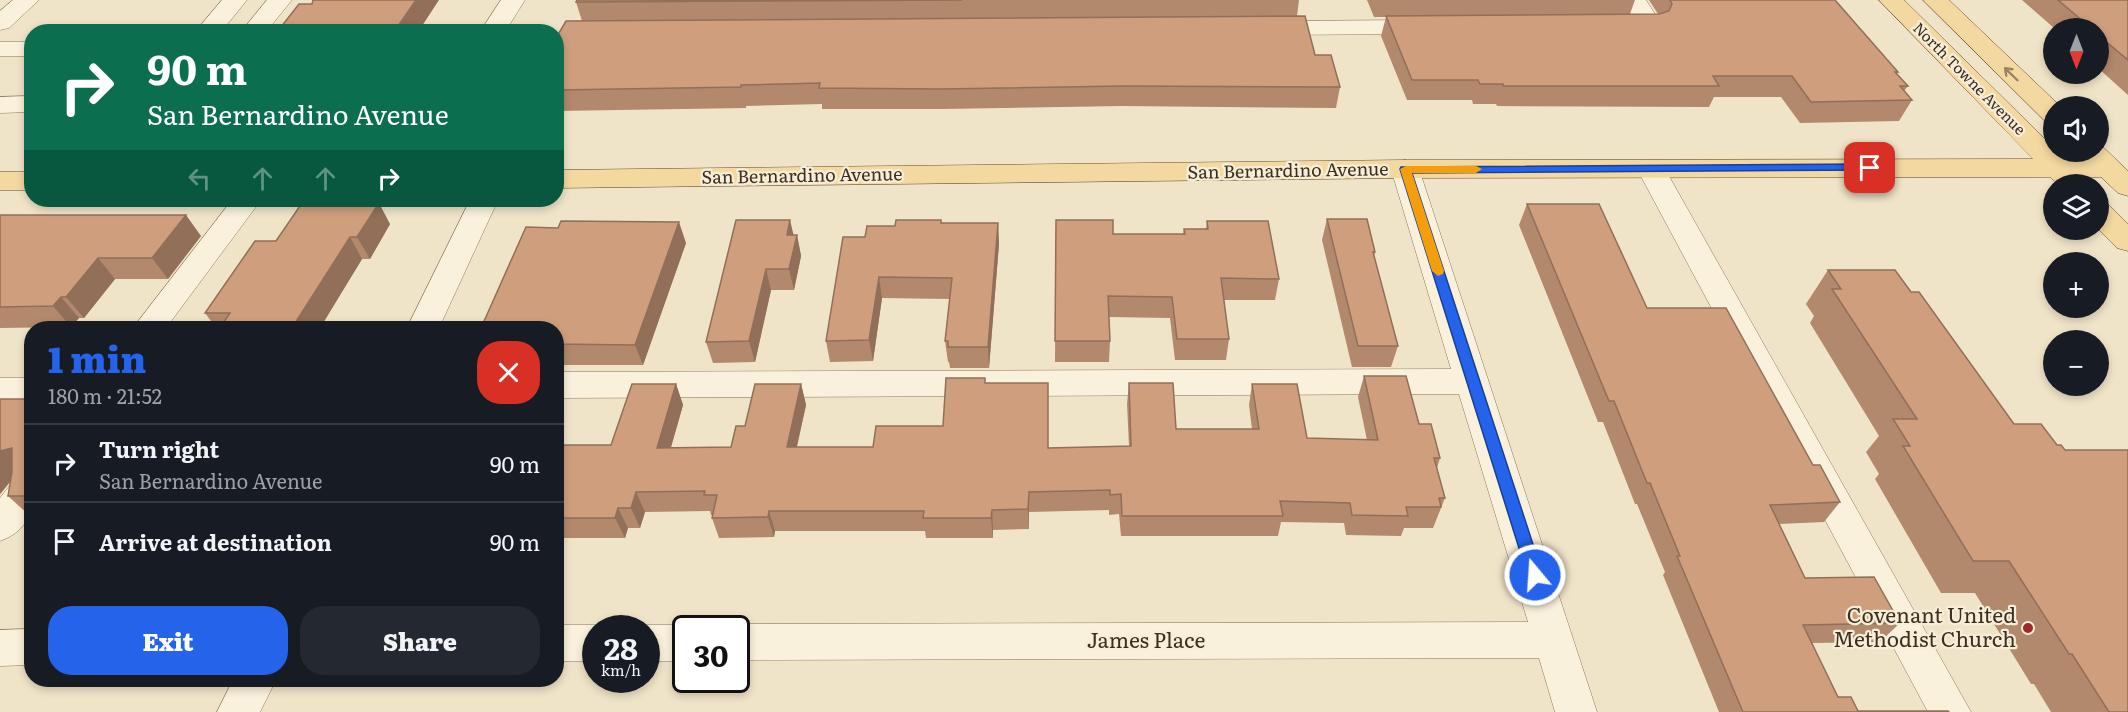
<!DOCTYPE html>
<html lang="en">
<head>
<meta charset="utf-8">
<style>
  :root { --surface:#171b24; --page:#242831; --text:#f1f3f6; --muted:#9ea1a6; --line:#363941; --accent:#2563eb }
  body { margin:0; font-family:Literata,serif; background:var(--page); color:var(--text); height:100vh; display:flex; flex-direction:column; font-size:22px; white-space:nowrap }
  * { box-sizing:border-box; margin:0 }
  p { font-size:20px; color:var(--muted) }
  .icon { flex:none; width:33px; height:33px; fill:none; stroke:currentColor; stroke-width:2; stroke-linecap:round; stroke-linejoin:round }
  .map { position:relative; flex:1; overflow:hidden }
  .side { position:absolute; left:24px; top:321px; width:540px; height:366px; display:flex; flex-direction:column; background:var(--surface); border-radius:24px; box-shadow:0 3px 9px #0003 }
  .side>* { flex:none }
  .banner { position:absolute; left:24px; top:24px; width:540px; height:183px; border-radius:24px; box-shadow:0 3px 9px #0003; background:#0b6e4f; color:#fff; overflow:hidden }
  .needle { width:39px; rotate:180deg }
  .tools { position:absolute; left:2043px; top:18px; display:grid; gap:12px }
  .tools a { display:grid; place-items:center; width:66px; height:66px; border-radius:50%; background:var(--surface); box-shadow:0 3px 9px #0003; font-size:30px }
  .speed { position:absolute; left:582px; top:615px; display:flex; gap:12px; font-size:30px; font-weight:700; text-align:center }
  .speed>* { display:grid; place-content:center; width:78px; height:78px; border-radius:50%; background:var(--surface); box-shadow:0 3px 9px #0003; line-height:1 }
  .speed small { font-size:15px; font-weight:400 }
  .speed .limit { border:3px solid #111; border-radius:9px; background:#fff; color:#111 }
  .pin { position:absolute; display:grid; place-items:center; width:51px; height:51px; color:#fff; margin:-26px; border-radius:12px; box-shadow:0 3px 9px #0006 }
  .me { position:absolute; width:66px; margin:-33px; rotate:342deg; stroke-linejoin:round; filter:drop-shadow(0 0 4px #0008) }
  .turn { display:flex; align-items:center; gap:21px; height:126px; padding:0 24px; font-size:27px }
  .turn .icon { width:78px; height:78px; stroke-width:2.5 }
  .turn b { display:block; font-size:42px; line-height:51px }
  .lanes { display:flex; align-items:center; height:57px; padding:0 24px; background:#0003; justify-content:center; gap:30px; direction:ltr }
  .lanes .off { opacity:.35 }
  .round { display:grid; place-items:center; flex:none; width:63px; height:63px; border-radius:24px; background:var(--page) }
  .overview { display:flex; align-items:center; justify-content:space-between; height:102px; padding:0 24px }
  h1 { font-size:36px; font-weight:800; line-height:45px; color:var(--accent) }
  .primary-button { display:flex; gap:12px; margin-top:auto; padding:12px 24px }
  .primary-button a { flex:1; height:69px; border-radius:24px; background:var(--accent); color:#fff; font-size:24px; font-weight:800; line-height:69px; text-align:center }
  .primary-button a+a { background:var(--page); color:var(--text) }
  ul { padding:0; list-style:none }
  li { display:flex; align-items:center; gap:18px; height:78px; padding:0 24px; border-top:2px solid var(--line) }
  li div { flex:1 }
  li b { display:block; font-size:22px }
  li em { font-style:normal }
  .map>svg:first-child { display:block }
</style>
</head>
<body>
<div class="map">
<svg width="2128" height="712" viewBox="0 0 2128 712">
  <rect width="100%" height="100%" fill="#f0e4c8"/>
  <g fill="none" stroke-linecap="round" stroke-linejoin="round">
    <!-- minor casing -->
    <g stroke="#8d765c" stroke-width="1">
      <g id="minor">
        <polygon points="13,0 39,0 9,28 0,30 0,11"/>
        <polygon points="222,0 247,0 221,32 195,32"/>
        <polygon points="267,0 292,0 266,32 241,32"/>
        <polygon points="501,0 525,0 505,32 480,32"/>
        <polygon points="1622,0 1646,0 1662,25 1659,30 1617,32 1608,30 1605,25 1608,20 1633,18"/>
        <polygon points="1428,20 1437,22 1440,27 1437,32 1428,34 1263,35 1254,33 1251,28 1254,23 1263,21"/>
        <rect x="0" y="42" width="32" height="14"/>
        <polygon points="32,96 32,112 0,113 0,97"/>
        <polygon points="1405,160 1415,163 1419,169 1597,712 1555,712 1539,658 736,660 736,628 723,628 736,624 1528,622 1459,394 556,398 556,372 1451,369 1391,169 1395,163"/>
        <polygon points="1651,160 1661,163 1665,169 1971,712 1928,712 1637,169 1641,163"/>
        <polygon points="232,200 261,200 166,328 133,328"/>
        <polygon points="470,200 498,200 439,328 407,328"/>
        <rect x="0" y="378" width="32" height="26"/>
        <path d="M32 470C32 501 36 528 0 541V498L19 474Z"/>
        <polygon points="556,625 596,625 606,628 596,628 596,661 556,661"/>
        <polygon points="646,625 686,625 696,628 686,628 686,661 646,661 646,628 636,628"/>
        <polygon points="32,629 32,665 0,666 0,630"/>
        <polygon points="233,680 276,680 260,712 217,712"/>
      </g>
    </g>
    <!-- major casing -->
    <g stroke="#5b4430" stroke-width="1">
      <g id="major">
        <path d="M1879 0H1904L2054 148V152H2057L2065 159H2084L2080 152H2098V146L2103 147 2128 171V196L2118 193 2101 177H2079L2075 182C2064 185 2058 185 2050 177L1405 178 556 188V170L1405 160 2033 159Z"/>
        <polygon points="1923,0 1949,0 2060,106 2054,106 2054,123 2045,121"/>
        <rect x="0" y="172" width="32" height="18"/>
        <polygon points="2098,202 2108,204 2128,224 2128,251 2117,248 2098,229"/>
      </g>
    </g>
    <!-- minor -->
    <use href="#minor" fill="#faf1dc" fill-rule="evenodd"/>
    <!-- major -->
    <use href="#major" fill="#f3d9a0" fill-rule="evenodd"/>
  </g>
  <!-- wall -->
  <g fill="#b2896c">
    <polygon points="577,0 1299,0 1297,16 1315,55 1340,87 1336,108 1122,106 942,109 822,109 822,104 746,106 746,108 556,111 556,38 582,21 576,2"/>
    <polygon points="1367,0 1635,0 1630,14 1658,14 1649,0 1835,0 1898,72 1897,74 1908,86 1904,91 1912,100 1899,121 1800,123 1781,97 1714,97 1709,107 1497,106 1496,104 1473,104 1472,100 1407,100 1381,36 1386,17 1374,17"/>
    <polygon points="2022,0 2128,0 2128,95 2098,68 2098,28 2054,28"/>
    <polygon points="1527,204 1647,308 1813,465 1840,502 1824,522 1779,524 1805,578 1900,623 1880,642 1812,643 1838,697 1858,711 1949,712 1719,712 1663,575 1665,572 1637,504 1635,504 1603,422 1598,422 1519,225"/>
    <polygon points="0,215 201,236 168,279 115,279 84,318 79,318 71,327 0,328"/>
    <polygon points="1327,219 1375,252 1374,257 1398,346 1391,367 1352,367 1322,240"/>
    <polygon points="941,220 942,223 998,223 999,244 989,368 950,368 949,362 948,362 945,341 950,299 882,298 873,361 830,362 826,341 865,237 895,226"/>
    <polygon points="1056,220 1113,234 1183,234 1184,229 1206,229 1207,221 1279,279 1275,300 1224,300 1229,339 1226,360 1175,360 1170,318 1109,317 1110,341 1109,362 1055,362"/>
    <polygon points="390,224 370,259 362,259 320,328 216,328 205,313 276,241"/>
    <polygon points="793,235 797,235 801,256 794,290 771,290 755,362 713,363 706,342"/>
    <polygon points="686,243 643,365 556,365 556,328"/>
    <polygon points="1828,270 2128,712 2051,712 2034,684 2031,684 1975,593 1941,593 1875,479 1879,474 1866,452 1879,436 1810,323 1814,316 1806,304"/>
    <polygon points="1364,376 1419,424 1440,458 1437,468 1445,498 1433,528 1404,528 1401,536 1346,535 1344,523 1281,522 1278,536 1121,536 1119,514 1109,515 1109,510 1029,512 1029,529 993,530 993,538 926,538 925,531 775,531 774,537 719,538 712,518 712,515 711,515 710,511 645,512 640,528 628,528 625,538 556,538 556,445 611,445 676,384 683,405 671,447 731,447 745,426 801,384 806,405 797,447 873,447 943,426 986,383 1048,383 1048,448 1129,446 1127,404 1129,383 1176,429 1252,429 1249,405 1252,384 1307,438 1367,440 1358,397"/>
    <polygon points="0,399 32,399 32,516 30,516 8,496 11,481 0,494"/>
  </g>
  <!-- shaded-wall -->
  <g fill="#916f58">
    <polygon points="416,0 439,0 418,32 394,32"/>
    <polygon points="379,203 390,224 370,259 357,237"/>
    <polygon points="186,215 201,236 168,279 152,258"/>
    <polygon points="790,220 795,241 787,235"/>
    <polygon points="679,222 686,243 643,365 635,345"/>
    <polygon points="998,223 999,244 989,368 988,347"/>
    <polygon points="797,235 801,256 794,290 789,269"/>
    <polygon points="350,237 362,259 320,328 292,328"/>
    <polygon points="98,258 115,279 84,318 66,297"/>
    <polygon points="766,269 771,290 755,362 749,341"/>
    <polygon points="879,277 882,298 873,361 869,340"/>
    <polygon points="61,297 79,318 71,327 53,306"/>
    <polygon points="676,384 683,405 665,468 657,448"/>
    <polygon points="801,384 806,405 792,467 787,447"/>
    <polygon points="12,448 17,473 0,494 0,451"/>
    <polygon points="636,492 645,512 640,528 631,508"/>
    <polygon points="1029,492 1029,529 1028,509"/>
    <polygon points="618,508 628,528 625,538 615,518"/>
    <polygon points="992,510 993,530 993,538 991,518"/>
    <polygon points="769,511 775,531 774,537 768,517"/>
  </g>
  <!-- building -->
  <g fill="#cf9f7d" stroke="#916f58" stroke-width="1.5">
    <polygon points="313,0 416,0 394,32 277,32 299,4 312,4"/>
    <polygon points="577,0 962,0 576,2"/>
    <polygon points="1670,0 1835,0 1898,72 1895,72 1908,86 1900,86 1912,100 1811,102 1792,76 1713,76 1719,86 1503,86 1503,84 1480,84 1478,80 1412,80 1386,16 1659,14 1669,11 1672,4"/>
    <polygon points="2058,0 2128,0 2128,60 2098,35 2098,28 2091,28"/>
    <polygon points="1305,16 1315,55 1331,55 1340,87 1123,86 940,89 819,88 820,83 741,85 741,87 556,90 556,38 566,21"/>
    <polygon points="302,203 379,203 357,237 350,237 292,328 220,328 230,313 205,313 255,241 276,241"/>
    <polygon points="1527,204 1599,204 1647,308 1726,308 1813,465 1820,465 1840,502 1770,505 1805,578 1874,577 1900,623 1803,625 1838,697 1851,697 1858,711 1948,711 1949,712 1743,712 1677,556 1680,556 1650,483 1647,483 1614,401 1609,401"/>
    <polygon points="0,215 186,215 152,258 98,258 66,297 61,297 53,306 0,307"/>
    <polygon points="1327,219 1367,219 1375,252 1373,252 1398,346 1358,346"/>
    <polygon points="736,220 790,220 787,235 797,235 789,269 766,269 749,341 706,342"/>
    <polygon points="896,220 941,220 941,223 998,223 988,347 948,347 948,341 945,341 952,278 879,277 869,340 826,341 843,237 865,237 867,226 895,226"/>
    <polygon points="1056,220 1113,220 1113,234 1185,234 1184,229 1208,229 1207,221 1268,221 1279,279 1221,278 1229,339 1177,339 1172,297 1108,296 1110,341 1055,341"/>
    <polygon points="561,221 679,222 635,345 556,344 556,328 481,328 526,227 558,228"/>
    <polygon points="1828,270 1895,270 1911,292 1919,292 2014,424 2041,424 2057,445 2061,445 2065,450 2128,450 2128,712 2109,712 2072,654 2069,654 2009,561 1973,561 1903,446 1910,446 1893,419 1917,419 1832,289 1841,289"/>
    <polygon points="1364,376 1406,376 1419,424 1431,424 1440,458 1434,458 1445,498 1439,498 1441,507 1406,507 1408,516 1352,515 1350,503 1280,501 1283,516 1122,516 1121,494 1110,495 1110,490 1029,492 1028,509 992,510 991,518 923,518 924,511 769,511 768,517 712,518 717,495 704,495 705,491 636,492 631,508 618,508 615,518 556,518 556,445 611,445 632,384 676,384 657,448 731,447 736,426 745,426 755,384 801,384 787,447 873,447 876,426 943,426 946,378 985,378 985,383 1048,383 1048,448 1131,446 1129,383 1173,383 1176,429 1259,429 1252,384 1297,384 1307,438 1378,440"/>
    <polygon points="0,399 32,399 32,401 27,407 32,407 32,496 8,496 12,472 12,448 0,451"/>
  </g>
  <!-- one-way arrows -->
  <defs><path id="oneway-shaft" d="M-6 0H5M1.5-3L5.5 0L1.5 3" fill="none" stroke-width="1.6" stroke-linecap="round" stroke-linejoin="round" transform="scale(1.5)"/></defs>
  <use stroke="#988460" href="#oneway-shaft" transform="translate(2011 74) rotate(-136)"/>
  <!-- route -->
  <polygon fill="#2563eb" stroke="#184099" stroke-width="1.5" points="1870,164 1876,168 1874,170 1412,173 1543,575 1540,580 1535,582 1529,580 1400,169 1401,167"/>
  <!-- slow -->
  <polygon fill="#f59e0b" points="1406,166 1476,166 1482,169 1476,173 1412,173 1444,271 1443,274 1438,276 1432,271 1400,169"/>
  <!-- markers -->
  <circle fill="#9e2a2b" stroke="#f7eed8" stroke-width="2" cx="2028" cy="628" r="6"/>
  <g text-anchor="middle" stroke-width="4.5" stroke-linejoin="round" paint-order="stroke">
    <!-- far-street labels -->
    <g font-size="15" fill="#3d2e20" stroke="#f7eed8">
      <text transform="translate(1969 79) rotate(45)" y="5">North Towne Avenue</text>
    </g>
    <!-- street labels -->
    <g font-size="18" fill="#3d2e20" stroke="#f7eed8">
      <text transform="translate(1288 171) rotate(-1)" y="6">San Bernardino Avenue</text>
      <text transform="translate(802 176) rotate(-1)" y="6">San Bernardino Avenue</text>
    </g>
    <!-- near-poi labels -->
    <g font-size="21" fill="#3d2e20" stroke="#f7eed8" text-anchor="end">
      <text x="2016" y="623">Covenant United<tspan x="2016" dy="24">Methodist Church</tspan></text>
    </g>
    <!-- near-street labels -->
    <g font-size="21" fill="#3d2e20" stroke="#f7eed8">
      <text x="1146" y="648">James Place</text>
    </g>
  </g>
</svg>
<div class="tools">
<a><svg class="needle" viewBox="-14 -14 28 28"><path d="M0-13l5 13h-10z" fill="#e53935"/><path d="M0 13l5-13h-10z" fill="#9ea1a6"/></svg></a>
<a><svg class="icon" aria-label="sound" viewBox="0 0 24 24"><path d="M4 9h4l5-4v14l-5-4H4zM17 9q2 3 0 6"/></svg></a>
<a><svg class="icon" aria-label="layers" viewBox="0 0 24 24"><path d="M12 4l9 5-9 5-9-5zM3 14l9 5 9-5"/></svg></a>
<a>+</a>
<a>−</a>
</div>
<div class="speed"><div>28<small>km/h</small></div><div class="limit">30</div></div>
<div class="pin" style="left:1870px;top:168px;background:#d93025"><svg class="icon" aria-label="arrive" viewBox="0 0 24 24"><path d="M6 21V4h12l-3 4 3 4H6"/></svg></div>
<svg class="me" style="left:1535px;top:575px" viewBox="-20 -20 40 40"><circle r="17" fill="#2563eb" stroke="#fff" stroke-width="3"/><path d="M0-11L8 9 0 5-8 9z" fill="#fff"/></svg>
<div class="banner">
<div class="turn"><svg class="icon" aria-label="right" viewBox="0 0 24 24"><path d="M7 20v-9h11M14 6l5 5-5 5"/></svg><div><b>90 m</b>San Bernardino Avenue</div></div>
<div class="lanes"><svg class="icon off" aria-label="left" viewBox="0 0 24 24"><path d="M17 20v-9H6M10 6l-5 5 5 5"/></svg><svg class="icon off" aria-label="ahead" viewBox="0 0 24 24"><path d="M12 20V5M6 11l6-6 6 6"/></svg><svg class="icon off" aria-label="ahead" viewBox="0 0 24 24"><path d="M12 20V5M6 11l6-6 6 6"/></svg><svg class="icon" aria-label="right" viewBox="0 0 24 24"><path d="M7 20v-9h11M14 6l5 5-5 5"/></svg></div>
</div>
<section class="side">
<div class="overview"><div><h1>1 min</h1><p>180 m · 21:52</p></div><a class="round" style="background:#d93025;color:#fff"><svg class="icon" aria-label="close" viewBox="0 0 24 24"><path d="M6 6l12 12M18 6L6 18"/></svg></a></div>
<ul>
<li><svg class="icon" aria-label="right" viewBox="0 0 24 24"><path d="M7 20v-9h11M14 6l5 5-5 5"/></svg><div><b>Turn right</b><p>San Bernardino Avenue</p></div><em>90 m</em></li>
<li><svg class="icon" aria-label="arrive" viewBox="0 0 24 24"><path d="M6 21V4h12l-3 4 3 4H6"/></svg><div><b>Arrive at destination</b></div><em>90 m</em></li>
</ul>
<div class="primary-button"><a>Exit</a><a>Share</a></div>
</section>
</div>
</body>
</html>
